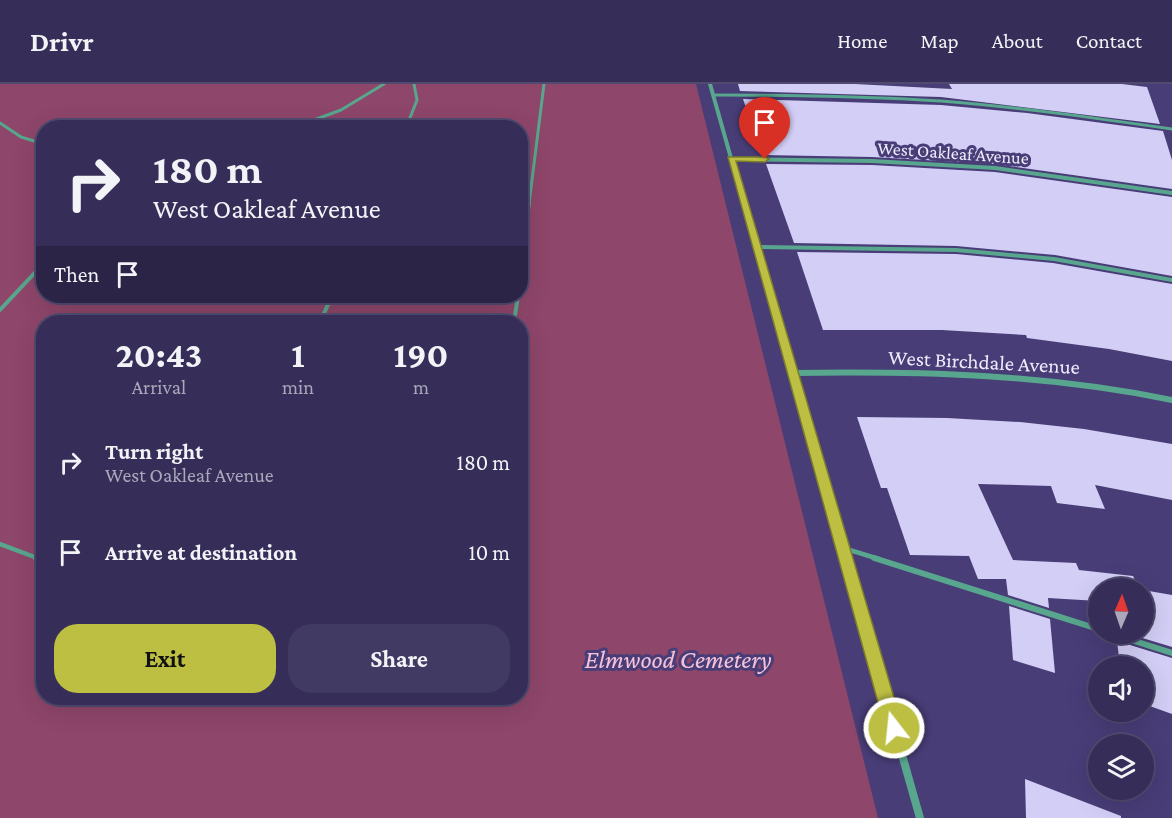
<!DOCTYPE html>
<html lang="en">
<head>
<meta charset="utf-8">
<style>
  :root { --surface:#362e59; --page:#413a62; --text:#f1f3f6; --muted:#aaa8ba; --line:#504a6f; --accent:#bdbf43 }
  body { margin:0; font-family:"Crimson Pro",serif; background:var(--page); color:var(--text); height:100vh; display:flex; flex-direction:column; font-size:22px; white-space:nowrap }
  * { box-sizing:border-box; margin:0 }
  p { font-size:20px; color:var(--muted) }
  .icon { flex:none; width:33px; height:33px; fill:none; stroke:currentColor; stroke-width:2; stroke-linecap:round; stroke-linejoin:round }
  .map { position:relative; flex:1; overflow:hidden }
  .details { position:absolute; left:36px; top:231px; width:492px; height:390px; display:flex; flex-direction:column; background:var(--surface); border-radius:24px; box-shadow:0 6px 24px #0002,0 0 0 2px var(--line) }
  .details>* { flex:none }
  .banner { position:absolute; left:36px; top:36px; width:492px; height:183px; border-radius:24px; box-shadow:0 6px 24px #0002,0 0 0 2px var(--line); background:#362e59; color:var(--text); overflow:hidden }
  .needle { width:39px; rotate:2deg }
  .buttons { position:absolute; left:1088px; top:494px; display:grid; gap:12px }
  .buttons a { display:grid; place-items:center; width:66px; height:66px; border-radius:50%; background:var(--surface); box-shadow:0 6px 24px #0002,0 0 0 2px var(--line); font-size:30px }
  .pin { position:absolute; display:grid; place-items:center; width:51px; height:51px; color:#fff; margin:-62px -26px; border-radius:50% 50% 50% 0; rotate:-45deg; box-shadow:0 0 6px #0007 }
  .pin .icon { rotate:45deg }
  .me { position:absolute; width:66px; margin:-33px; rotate:344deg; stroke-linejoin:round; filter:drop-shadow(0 0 4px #0008) }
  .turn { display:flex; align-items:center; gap:21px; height:126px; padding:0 18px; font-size:27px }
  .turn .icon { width:78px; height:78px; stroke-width:2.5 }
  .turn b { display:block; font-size:42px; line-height:51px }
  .then { display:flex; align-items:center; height:57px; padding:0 18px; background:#0003; gap:12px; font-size:22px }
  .eta { display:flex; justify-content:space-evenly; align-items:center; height:102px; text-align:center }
  .eta b { font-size:36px; font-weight:700; line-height:42px }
  .primary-button { display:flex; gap:12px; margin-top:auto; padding:12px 18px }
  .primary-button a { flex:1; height:69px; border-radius:24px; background:var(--accent); color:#111; font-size:24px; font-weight:700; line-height:69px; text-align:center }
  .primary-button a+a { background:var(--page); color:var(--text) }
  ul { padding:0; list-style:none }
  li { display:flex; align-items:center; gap:18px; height:90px; padding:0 18px }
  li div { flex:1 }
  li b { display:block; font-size:22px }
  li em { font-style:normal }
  header { display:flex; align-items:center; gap:36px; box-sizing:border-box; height:84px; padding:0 30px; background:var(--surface); border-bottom:2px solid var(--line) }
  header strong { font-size:28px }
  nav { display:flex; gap:33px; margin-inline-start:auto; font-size:21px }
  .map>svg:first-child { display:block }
</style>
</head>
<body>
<header>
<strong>Drivr</strong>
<nav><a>Home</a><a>Map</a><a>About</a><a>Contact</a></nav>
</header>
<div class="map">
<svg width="1172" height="734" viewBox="0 0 1172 734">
  <rect width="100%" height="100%" fill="#483d77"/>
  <!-- green -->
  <path fill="#8e466a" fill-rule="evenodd" d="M0 0H696L878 734H0ZM44 44H520V212H44ZM44 238H520V614H44Z"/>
  <!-- building -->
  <g fill="#d2cef5">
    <polygon points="738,0 855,0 952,5 949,0 1122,0 1147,3 1160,40 941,13 740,7"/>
    <polygon points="743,15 941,21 1027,29 1163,47 1172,76 1172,105 995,80 872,73 763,71"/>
    <polygon points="766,80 872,81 995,88 1172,113 1172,192 1055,171 956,162 794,159"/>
    <polygon points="797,168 956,170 1053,179 1172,200 1172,277 1109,265 1027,254 1026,251 942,246 823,246"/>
    <polygon points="857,333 947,334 1020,338 1084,345 1172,360 1172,416 1095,401 1105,425 1057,419 1051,402 978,400 1013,476 1076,479 1079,486 1133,492 1139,504 1098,504 1098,517 1048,514 1049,524 1008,511 1006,495 978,495 969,472 910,471 887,404 881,404"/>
    <polygon points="1143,506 1172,511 1172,563 1126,549 1143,549"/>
    <polygon points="1009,522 1050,535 1055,589 1013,576"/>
    <polygon points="1117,557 1172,574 1172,630 1144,620 1143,582 1120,582"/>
    <polygon points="1025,695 1121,732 1121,734 1026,734"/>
  </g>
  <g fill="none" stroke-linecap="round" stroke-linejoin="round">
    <!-- lane-far3 -->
    <g stroke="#58a68d" stroke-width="3">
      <path d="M713 11C789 11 865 12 941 17 1018 23 1095 34 1172 45"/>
      <polyline points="0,39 21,53 44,60"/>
      <polyline points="292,44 341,26 384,0"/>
      <polyline points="406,44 417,16 414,0"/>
      <polyline points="529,120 544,0"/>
    </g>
    <!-- lane-far2 -->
    <g stroke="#58a68d" stroke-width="4">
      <polyline points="756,163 956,166 1054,175 1172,196"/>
      <polyline points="520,188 529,119"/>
      <polyline points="0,226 44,179"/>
      <polyline points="320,238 332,212"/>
      <polyline points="514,238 518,212"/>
    </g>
    <!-- lane-far1 -->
    <g stroke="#58a68d" stroke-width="4.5">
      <polyline points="0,460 40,475"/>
      <polyline points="843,464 879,475"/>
    </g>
    <!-- lane -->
    <g stroke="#58a68d" stroke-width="6">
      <polyline points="36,474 44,477"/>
      <polyline points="874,474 1098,545"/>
      <polyline points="1109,549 1172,569"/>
    </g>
    <!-- street-far3 -->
    <g stroke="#58a68d" stroke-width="4">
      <polyline points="710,0 744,120"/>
      <polyline points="731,75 872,77 995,84 1172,109"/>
    </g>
    <!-- street-far2 -->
    <polyline stroke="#58a68d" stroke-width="4.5" points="744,119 789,275"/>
    <!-- street-far1 -->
    <g stroke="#58a68d" stroke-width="6">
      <polyline points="788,273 846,475"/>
      <path d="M793 289C921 287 1046 290 1172 316"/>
    </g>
    <!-- street -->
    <polyline stroke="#58a68d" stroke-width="8" points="846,474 920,734"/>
  </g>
  <!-- route -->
  <polygon fill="#bdbf43" stroke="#7b7c2c" stroke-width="1.5" points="728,73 765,73 769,75 765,78 736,77 903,644 901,651 894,653 888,651 885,644"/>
  <g text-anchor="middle" stroke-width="6" stroke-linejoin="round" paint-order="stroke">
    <!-- far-street labels -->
    <g font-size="18" fill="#eeecfb" stroke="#483d77">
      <text transform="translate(953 69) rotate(4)" y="6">West Oakleaf Avenue</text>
    </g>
    <!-- street labels -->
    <g font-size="21" fill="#eeecfb" stroke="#483d77">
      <text transform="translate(984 278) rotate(3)" y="7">West Birchdale Avenue</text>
    </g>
    <!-- near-park labels -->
    <g font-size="26" font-style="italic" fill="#f6c2d9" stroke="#483d77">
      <text x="678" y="584">Elmwood Cemetery</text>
    </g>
  </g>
</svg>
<div class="buttons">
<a><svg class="needle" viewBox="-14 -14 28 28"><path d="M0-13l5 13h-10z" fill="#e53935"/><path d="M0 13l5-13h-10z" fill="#aaa8ba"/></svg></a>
<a><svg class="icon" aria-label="sound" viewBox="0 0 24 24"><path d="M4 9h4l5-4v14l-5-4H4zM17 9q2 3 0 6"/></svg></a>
<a><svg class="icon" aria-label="layers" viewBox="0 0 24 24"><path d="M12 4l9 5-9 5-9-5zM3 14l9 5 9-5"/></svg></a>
</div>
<div class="pin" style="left:765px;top:75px;background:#d93025"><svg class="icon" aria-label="arrive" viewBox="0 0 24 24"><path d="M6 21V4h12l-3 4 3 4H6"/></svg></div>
<svg class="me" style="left:894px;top:644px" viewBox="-20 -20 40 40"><circle r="17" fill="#bdbf43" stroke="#fff" stroke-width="3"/><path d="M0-11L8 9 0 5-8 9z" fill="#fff"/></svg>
<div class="banner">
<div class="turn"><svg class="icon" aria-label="right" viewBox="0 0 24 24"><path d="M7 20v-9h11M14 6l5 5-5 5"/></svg><div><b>180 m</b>West Oakleaf Avenue</div></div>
<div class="then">Then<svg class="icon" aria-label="arrive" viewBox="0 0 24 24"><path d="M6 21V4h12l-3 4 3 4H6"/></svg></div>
</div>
<section class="details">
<div class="eta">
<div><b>20:43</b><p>Arrival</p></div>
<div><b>1</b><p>min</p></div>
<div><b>190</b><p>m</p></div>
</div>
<ul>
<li><svg class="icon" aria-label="right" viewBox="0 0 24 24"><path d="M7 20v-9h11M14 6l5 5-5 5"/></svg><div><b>Turn right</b><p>West Oakleaf Avenue</p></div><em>180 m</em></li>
<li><svg class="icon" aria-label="arrive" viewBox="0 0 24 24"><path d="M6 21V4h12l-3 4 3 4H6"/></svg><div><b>Arrive at destination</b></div><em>10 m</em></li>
</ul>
<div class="primary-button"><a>Exit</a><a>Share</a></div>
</section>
</div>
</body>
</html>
